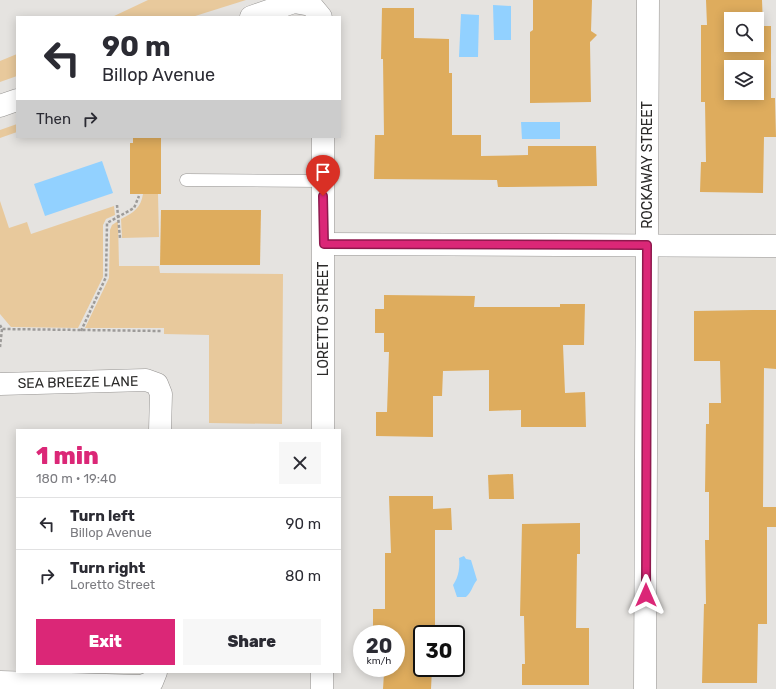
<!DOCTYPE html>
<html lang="en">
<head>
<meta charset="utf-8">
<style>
  :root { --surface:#fff; --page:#f7f7f7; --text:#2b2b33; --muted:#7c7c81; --line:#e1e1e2; --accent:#db2777 }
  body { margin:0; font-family:Rubik,sans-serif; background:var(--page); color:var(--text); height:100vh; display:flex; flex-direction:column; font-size:15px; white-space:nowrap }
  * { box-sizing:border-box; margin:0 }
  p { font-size:13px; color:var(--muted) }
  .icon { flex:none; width:22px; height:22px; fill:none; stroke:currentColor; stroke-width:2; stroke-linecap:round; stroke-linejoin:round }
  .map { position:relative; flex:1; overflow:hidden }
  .details { position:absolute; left:16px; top:429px; width:325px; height:244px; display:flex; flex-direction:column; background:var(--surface); border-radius:0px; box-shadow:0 2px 10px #0003 }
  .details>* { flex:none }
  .guide { position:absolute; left:16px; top:16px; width:325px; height:122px; border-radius:0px; box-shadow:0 2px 10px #0003; background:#fff; color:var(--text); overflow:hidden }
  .tools { position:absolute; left:724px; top:12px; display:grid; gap:8px }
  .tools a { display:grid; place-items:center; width:40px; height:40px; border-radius:0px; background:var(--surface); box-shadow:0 2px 10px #0003; font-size:20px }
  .speed { position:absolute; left:353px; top:625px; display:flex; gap:8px; font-size:20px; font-weight:700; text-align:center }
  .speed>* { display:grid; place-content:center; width:52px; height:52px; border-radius:50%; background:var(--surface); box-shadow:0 2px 10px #0003; line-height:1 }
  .speed small { font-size:10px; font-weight:400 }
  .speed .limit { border:2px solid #111; border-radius:6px; background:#fff; color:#111 }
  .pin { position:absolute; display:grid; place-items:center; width:34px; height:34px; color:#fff; margin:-41px -17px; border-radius:50% 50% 50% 0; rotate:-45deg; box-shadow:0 0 4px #0007 }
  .pin .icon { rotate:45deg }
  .me { position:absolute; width:44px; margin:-22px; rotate:0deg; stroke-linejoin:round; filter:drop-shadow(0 0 3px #0008) }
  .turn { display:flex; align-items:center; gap:14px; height:84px; padding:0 20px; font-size:18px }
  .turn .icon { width:52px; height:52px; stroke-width:2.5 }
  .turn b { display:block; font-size:28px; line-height:34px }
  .then { display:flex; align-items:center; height:38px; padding:0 20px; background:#0003; gap:8px; font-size:15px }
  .round { display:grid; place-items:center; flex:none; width:42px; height:42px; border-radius:0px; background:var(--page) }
  .overview { display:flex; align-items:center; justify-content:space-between; height:68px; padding:0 20px }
  h1 { font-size:24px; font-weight:800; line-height:30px; color:var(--accent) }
  .action { display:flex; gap:8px; margin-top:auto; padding:8px 20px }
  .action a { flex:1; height:46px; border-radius:0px; background:var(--accent); color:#fff; font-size:16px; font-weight:800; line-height:46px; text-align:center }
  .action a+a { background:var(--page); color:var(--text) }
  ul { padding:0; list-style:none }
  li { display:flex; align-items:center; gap:12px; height:52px; padding:0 20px; border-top:1px solid var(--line) }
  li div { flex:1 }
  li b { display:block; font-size:15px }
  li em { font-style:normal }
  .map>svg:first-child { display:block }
</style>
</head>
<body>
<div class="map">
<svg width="776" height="689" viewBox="0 0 776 689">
  <rect width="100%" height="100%" fill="#e5e3e0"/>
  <!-- green -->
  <g fill="#e8c99c">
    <polygon points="148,0 246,0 192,17 112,17"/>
    <polygon points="17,54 17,76 0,82 0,61"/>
    <polygon points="17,124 17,132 0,138 0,130"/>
    <path d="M143 194H158L159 237 122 238 121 219C133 213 141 208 143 194Z"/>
    <polygon points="0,201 9,228 27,222 31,234 114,206 115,215 106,219 103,225 103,277 78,328 11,327 0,314"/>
    <polygon points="118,221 119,266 159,266 160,273 283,274 282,424 209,423 209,335 164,334 164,328 85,328 109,278 110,230 112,225"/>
  </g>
  <!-- water -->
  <g fill="#92d1ff">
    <polygon points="493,5 511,6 511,40 494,40"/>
    <polygon points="461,14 479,15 478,57 459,57"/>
    <polygon points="521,122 560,122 560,139 522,139"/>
    <polygon points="102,161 113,193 45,216 34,184"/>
    <path d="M464 556 466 559 471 560 477 580C472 586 472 592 466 597H457L453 585C459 577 460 566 459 558Z"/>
  </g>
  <!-- building -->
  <g fill="#deac5d" fill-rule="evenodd">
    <polygon points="533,0 592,0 591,31 597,35 590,42 591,102 530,103 530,32 533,30"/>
    <path d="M706 0H762L763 26H771V98H775L776 137H764L763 193 700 192 701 162H706L705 102H701V25H707ZM731 19H757V45H731ZM731 67H757V93H731Z"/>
    <polygon points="382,8 414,8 414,38 449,39 449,73 452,73 452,135 481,135 481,156 528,155 528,146 596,146 597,186 498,187 497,180 374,179 375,135 384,135 383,59 381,59"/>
    <polygon points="133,137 161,137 161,194 130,194 130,143 133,143"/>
    <polygon points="161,210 261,210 260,265 160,265"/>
    <polygon points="384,295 475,296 474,307 560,307 560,304 585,304 584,345 563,345 565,393 585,392 586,427 521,427 521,410 489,411 489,370 443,371 442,396 433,396 433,437 376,436 376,412 387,412 389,352 384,352 384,333 375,333 375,309 384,309"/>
    <polygon points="753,310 776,310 776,369 764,368 763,507 776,507 776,527 767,527 767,624 758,624 757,683 702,683 704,604 706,604 705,540 709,540 709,492 705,492 706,424 709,424 709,403 721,403 720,361 694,361 694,311"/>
    <polygon points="513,474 514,499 489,499 488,475"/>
    <polygon points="389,496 433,496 433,509 451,508 452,530 435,530 435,627 422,633 422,668 432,668 431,689 383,689 384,673 373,673 373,668 396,668 396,634 374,634 373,631 373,609 385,609 385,553 391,553"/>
    <polygon points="580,523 580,554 577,554 576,628 589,628 589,685 522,685 522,664 525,664 524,616 520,616 522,524"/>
  </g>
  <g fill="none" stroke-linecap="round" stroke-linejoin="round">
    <!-- service casing -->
    <g stroke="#959391" stroke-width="13">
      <polyline id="service" points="186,180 323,181"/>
    </g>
    <!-- minor casing -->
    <g stroke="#959391" stroke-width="23">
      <g id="minor">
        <polyline points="251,17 294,2 311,5 321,17"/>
        <polyline points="0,106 17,100"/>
        <polyline points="324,244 776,246"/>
        <polyline points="0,384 146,380 157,384 161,394 160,430"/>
        <polyline points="323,430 323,137"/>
        <polyline points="0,682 141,686 152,682 156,672"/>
        <polyline points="322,689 322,672"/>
        <polyline points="645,689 648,0"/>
      </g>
    </g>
    <!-- path -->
    <g stroke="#9d9b99" stroke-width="2.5" stroke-dasharray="3 2" stroke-linecap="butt">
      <polyline points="117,205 120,238"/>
      <polyline points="0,325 2,329 161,331"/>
      <polyline points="81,331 106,277 107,223 134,208 139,196"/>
      <polyline points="0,347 2,329"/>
    </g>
    <!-- service -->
    <use href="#service" stroke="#fff" stroke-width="12"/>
    <!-- minor -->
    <use href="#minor" stroke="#fff" stroke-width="22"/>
  </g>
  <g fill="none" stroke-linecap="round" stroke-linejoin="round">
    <!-- route casing -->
    <g stroke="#8e194d" stroke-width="10">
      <polyline id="route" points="323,196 324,244 647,245 646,595"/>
    </g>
    <!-- route -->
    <use href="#route" stroke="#db2777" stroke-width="7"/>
  </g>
  <g text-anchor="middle" stroke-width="3.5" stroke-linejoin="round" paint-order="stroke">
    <!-- street labels -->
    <g font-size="14" fill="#2b2a29" stroke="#fff">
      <text transform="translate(647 165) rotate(-90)" y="5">ROCKAWAY STREET</text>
      <text transform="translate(323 319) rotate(-90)" y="5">LORETTO STREET</text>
      <text transform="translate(78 382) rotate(-1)" y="5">SEA BREEZE LANE</text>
    </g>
  </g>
</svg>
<div class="tools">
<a><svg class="icon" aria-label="search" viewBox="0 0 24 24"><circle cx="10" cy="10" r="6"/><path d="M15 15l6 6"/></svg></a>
<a><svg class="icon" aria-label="layers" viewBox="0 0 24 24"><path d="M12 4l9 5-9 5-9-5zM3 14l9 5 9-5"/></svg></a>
</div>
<div class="speed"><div>20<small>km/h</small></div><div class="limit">30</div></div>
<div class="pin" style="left:323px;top:196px;background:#d93025"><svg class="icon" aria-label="arrive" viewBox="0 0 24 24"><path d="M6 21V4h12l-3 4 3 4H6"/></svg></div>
<svg class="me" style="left:646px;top:595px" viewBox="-20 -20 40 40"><path d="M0-17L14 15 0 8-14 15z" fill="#db2777" stroke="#fff" stroke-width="4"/></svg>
<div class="guide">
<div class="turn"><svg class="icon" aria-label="left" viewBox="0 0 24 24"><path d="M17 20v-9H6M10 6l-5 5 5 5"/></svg><div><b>90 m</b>Billop Avenue</div></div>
<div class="then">Then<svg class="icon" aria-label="right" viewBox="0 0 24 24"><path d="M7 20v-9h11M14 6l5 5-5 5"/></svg></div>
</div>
<section class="details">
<div class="overview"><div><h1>1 min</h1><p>180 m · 19:40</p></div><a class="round"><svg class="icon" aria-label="close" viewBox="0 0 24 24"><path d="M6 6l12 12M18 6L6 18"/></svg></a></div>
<ul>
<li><svg class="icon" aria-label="left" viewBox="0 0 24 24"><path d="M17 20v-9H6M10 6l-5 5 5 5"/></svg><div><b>Turn left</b><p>Billop Avenue</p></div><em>90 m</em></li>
<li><svg class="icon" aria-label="right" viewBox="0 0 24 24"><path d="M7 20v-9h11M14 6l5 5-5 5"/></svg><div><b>Turn right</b><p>Loretto Street</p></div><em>80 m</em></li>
</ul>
<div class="action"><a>Exit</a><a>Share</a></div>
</section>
</div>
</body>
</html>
